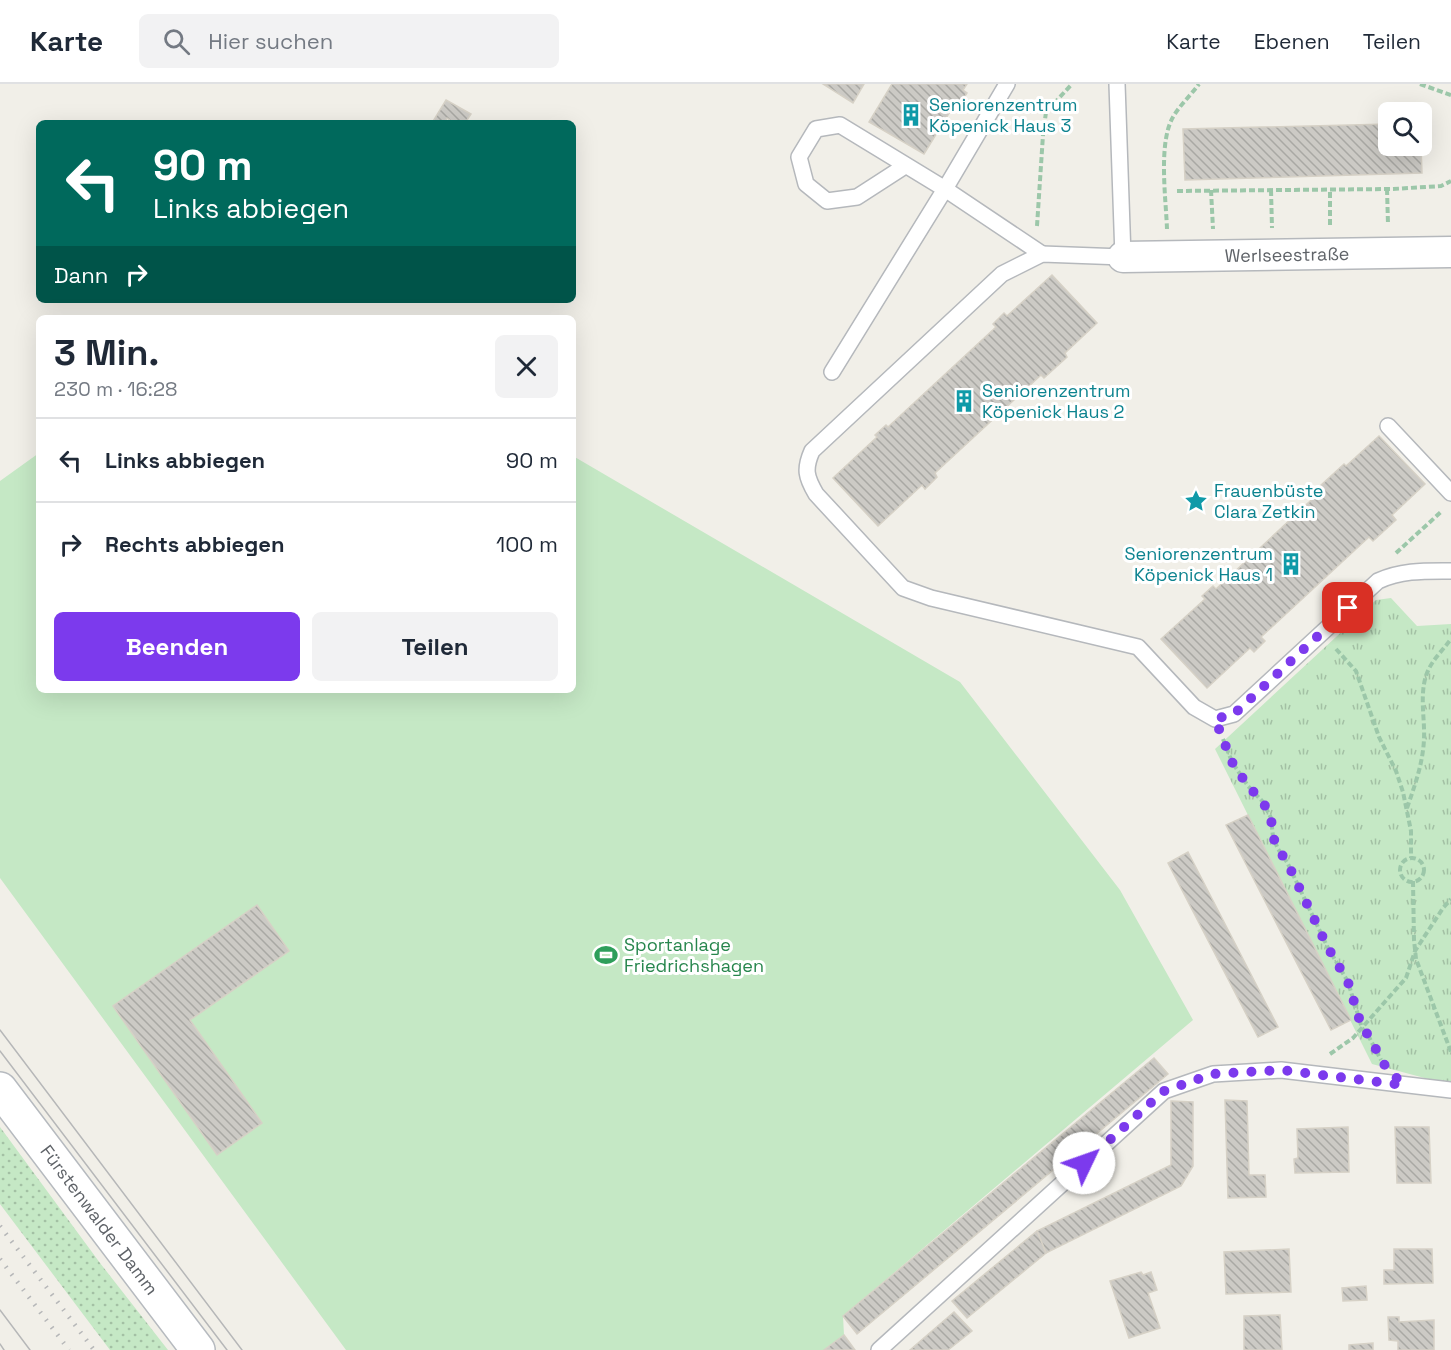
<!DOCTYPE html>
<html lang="de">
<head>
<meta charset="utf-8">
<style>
  :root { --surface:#fff; --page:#f2f2f3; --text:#1f2937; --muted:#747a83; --line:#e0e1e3; --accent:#7c3aed }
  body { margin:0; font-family:"Space Grotesk",sans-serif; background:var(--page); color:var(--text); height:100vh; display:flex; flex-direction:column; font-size:22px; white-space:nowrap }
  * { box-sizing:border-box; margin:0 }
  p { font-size:20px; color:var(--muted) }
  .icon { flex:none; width:33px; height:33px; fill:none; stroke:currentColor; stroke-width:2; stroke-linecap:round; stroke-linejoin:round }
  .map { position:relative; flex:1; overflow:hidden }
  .panel { position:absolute; left:36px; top:231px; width:540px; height:378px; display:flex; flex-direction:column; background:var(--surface); border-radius:9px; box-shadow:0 6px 24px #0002 }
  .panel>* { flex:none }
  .top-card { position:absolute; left:36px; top:36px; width:540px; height:183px; border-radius:9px; box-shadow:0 6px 24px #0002; background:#00695c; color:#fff; overflow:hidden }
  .buttons { position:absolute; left:1378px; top:18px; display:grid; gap:12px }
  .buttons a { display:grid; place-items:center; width:54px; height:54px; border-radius:9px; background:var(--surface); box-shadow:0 6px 24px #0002; font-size:30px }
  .pin { position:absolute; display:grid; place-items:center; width:51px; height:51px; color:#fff; margin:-26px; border-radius:12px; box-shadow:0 3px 9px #0006 }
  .me { position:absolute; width:66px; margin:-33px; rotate:48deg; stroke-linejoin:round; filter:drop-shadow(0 0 4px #0008) }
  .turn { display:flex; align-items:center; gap:21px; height:126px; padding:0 18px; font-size:27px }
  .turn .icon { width:78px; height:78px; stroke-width:2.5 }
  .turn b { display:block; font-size:42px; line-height:51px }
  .then { display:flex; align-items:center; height:57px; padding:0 18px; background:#0003; gap:12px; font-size:22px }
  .round { display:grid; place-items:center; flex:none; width:63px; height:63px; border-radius:9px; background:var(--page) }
  .summary { display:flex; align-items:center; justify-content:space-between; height:102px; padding:0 18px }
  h1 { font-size:36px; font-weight:800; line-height:45px }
  .cta { display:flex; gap:12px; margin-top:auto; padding:12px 18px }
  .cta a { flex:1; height:69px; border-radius:9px; background:var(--accent); color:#fff; font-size:24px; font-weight:800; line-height:69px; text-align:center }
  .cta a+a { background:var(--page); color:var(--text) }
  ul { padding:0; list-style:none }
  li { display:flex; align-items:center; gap:18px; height:84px; padding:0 18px; border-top:2px solid var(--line) }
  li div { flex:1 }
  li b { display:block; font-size:22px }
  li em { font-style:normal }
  header { display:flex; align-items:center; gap:36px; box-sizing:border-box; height:84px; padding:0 30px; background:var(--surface); border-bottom:2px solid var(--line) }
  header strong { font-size:28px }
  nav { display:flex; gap:33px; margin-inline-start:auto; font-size:21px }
  .search { width:420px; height:54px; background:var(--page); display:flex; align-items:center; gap:15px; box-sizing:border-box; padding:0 21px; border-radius:9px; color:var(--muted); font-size:22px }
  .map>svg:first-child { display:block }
</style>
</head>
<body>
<header>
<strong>Karte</strong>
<div class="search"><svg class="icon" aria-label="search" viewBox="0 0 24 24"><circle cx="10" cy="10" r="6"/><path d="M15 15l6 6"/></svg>Hier suchen</div>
<nav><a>Karte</a><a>Ebenen</a><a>Teilen</a></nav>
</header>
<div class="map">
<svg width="1451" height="1266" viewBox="0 0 1451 1266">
  <defs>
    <pattern id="grass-dots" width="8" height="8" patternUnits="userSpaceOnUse" patternTransform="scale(1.5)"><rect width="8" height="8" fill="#c5e8c5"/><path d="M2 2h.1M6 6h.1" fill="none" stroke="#a3c0a4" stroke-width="1.8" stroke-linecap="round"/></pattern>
    <pattern id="park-tufts" width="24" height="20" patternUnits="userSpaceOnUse" patternTransform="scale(1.5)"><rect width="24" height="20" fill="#c5e8c5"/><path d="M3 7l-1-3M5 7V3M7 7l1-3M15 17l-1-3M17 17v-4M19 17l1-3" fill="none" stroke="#a3c0a4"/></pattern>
    <pattern id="building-back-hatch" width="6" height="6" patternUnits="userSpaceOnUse" patternTransform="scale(1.5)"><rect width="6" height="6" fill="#cccac5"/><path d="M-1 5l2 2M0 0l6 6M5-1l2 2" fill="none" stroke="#a9a8a4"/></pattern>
  </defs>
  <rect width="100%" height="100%" fill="#f1efe8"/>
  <!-- grass -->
  <polygon fill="url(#grass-dots)" points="0,1043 100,1179 168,1266 110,1266 0,1120"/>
  <!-- park -->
  <polygon fill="url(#park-tufts)" points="1391,514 1417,542 1451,540 1451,1001 1372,980 1215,665 1376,516"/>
  <!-- pitch -->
  <polygon fill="#c5e8c5" points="39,369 39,606 573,606 573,372 960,598 1120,806 1193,936 843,1232 844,1251 824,1266 346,1266 0,794 0,397"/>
  <!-- building -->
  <g fill="url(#building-back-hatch)" stroke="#d6d1c6" stroke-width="1.5">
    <polygon points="823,0 864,0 853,19"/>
    <polygon points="892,0 967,0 963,6 967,9 958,23 954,21 924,70 869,38"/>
    <polygon points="446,16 471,30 465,39 454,39 447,34 444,39 432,39"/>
    <polygon points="1389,40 1389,62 1421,62 1422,89 1185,96 1183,45"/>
    <polygon points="1052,191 1097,239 1065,269 1067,273 1044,294 1041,291 935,389 937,393 925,405 922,401 878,442 833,394 877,353 875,351 886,341 888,343 996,243 993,240 1004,229 1007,232"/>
    <polygon points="1379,352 1425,400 1392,431 1396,436 1373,457 1369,453 1261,553 1265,557 1254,568 1250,564 1207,604 1161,555 1205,515 1202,512 1213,502 1216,505 1323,405 1320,402 1344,380 1346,382"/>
    <polygon points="1248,731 1351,936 1331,946 1226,741"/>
    <polygon points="1188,768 1278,943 1258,953 1168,779"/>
    <polygon points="257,821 289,867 190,936 262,1039 217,1071 113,922"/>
    <polygon points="1154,974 1168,990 857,1250 843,1232"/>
    <polygon points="1225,1016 1247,1017 1249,1091 1265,1091 1266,1113 1228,1114"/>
    <polygon points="1171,1017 1193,1018 1193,1082 1181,1102 1046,1169 1037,1147 1171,1081"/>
    <polygon points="1348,1043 1349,1088 1295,1089 1294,1075 1298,1074 1297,1045"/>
    <polygon points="1395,1043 1429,1043 1431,1099 1397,1099"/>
    <polygon points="1037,1147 1046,1169 967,1234 952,1217"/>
    <polygon points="1289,1165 1291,1208 1226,1210 1224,1168"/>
    <polygon points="1394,1165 1432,1165 1433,1199 1384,1200 1384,1186 1394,1186"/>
    <polygon points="1141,1188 1143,1191 1151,1188 1157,1206 1148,1209 1160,1244 1129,1254 1110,1197"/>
    <polygon points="1366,1202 1367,1216 1343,1217 1342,1204"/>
    <polygon points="954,1228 972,1247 948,1266 910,1266"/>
    <polygon points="1280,1231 1282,1266 1244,1266 1244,1232"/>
    <polygon points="1388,1233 1399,1233 1399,1238 1434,1236 1434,1266 1398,1266 1398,1257 1389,1256"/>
    <polygon points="844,1251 855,1266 824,1266"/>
    <polygon points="1373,1259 1373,1266 1349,1266 1349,1261"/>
  </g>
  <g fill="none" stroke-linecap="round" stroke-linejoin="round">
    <!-- service casing -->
    <g stroke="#b5b8bc" stroke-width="18">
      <g id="service">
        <polyline points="1007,0 945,105 1042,170"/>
        <path d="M1117 0 1123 173 1042 170 1002 190 812 367C804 385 806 393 816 410L903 504 931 514 1138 563 1194 623 1215 635 1234 630 1378 497C1402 486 1425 487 1451 487"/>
        <polyline points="832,288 945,105 840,41 816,45 799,73 806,100 827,117 857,113 905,82"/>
        <polyline points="1388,342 1451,409"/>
        <polyline points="879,1266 1164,1007 1213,990 1281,986 1451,1006"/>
      </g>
    </g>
    <!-- minor casing -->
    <g stroke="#b5b8bc" stroke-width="33">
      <polyline id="minor" points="1123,173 1451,168"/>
    </g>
    <!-- secondary casing -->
    <g stroke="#b6babf" stroke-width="36">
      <polyline id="secondary" points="0,1005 198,1266"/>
    </g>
    <!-- path -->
    <g stroke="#9cc7a9" stroke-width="4" stroke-dasharray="6 3" stroke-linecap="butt">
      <polyline points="1420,0 1451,11"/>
      <polyline points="1387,105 1388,140"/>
      <polyline points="1211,106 1213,145"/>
      <polyline points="1271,106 1272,144"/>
      <polyline points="1177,107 1393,105 1441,102 1451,97"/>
      <polyline points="1330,141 1330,105"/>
      <polyline points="1037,142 1043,51 1046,28 1072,0"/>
      <path d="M1167 145C1166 115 1158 59 1173 33 1180 21 1191 11 1199 0"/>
      <polyline points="1396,469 1442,427"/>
      <polyline points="1336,565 1356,587 1379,653 1396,687 1403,708 1411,747 1411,774"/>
      <polyline points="1223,655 1232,678 1248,702 1263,718 1271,734 1273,753 1278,765 1287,778 1327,862 1348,898 1362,944 1369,953 1381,976"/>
      <path d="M1407 724C1415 701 1423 679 1424 655 1425 634 1419 610 1427 589 1432 576 1443 566 1451 555"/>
      <circle cx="1412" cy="786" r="12"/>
      <polyline points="1413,797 1414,856 1416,875 1451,968"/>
      <polyline points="1330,970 1353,954 1406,894 1415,867 1443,824 1451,815"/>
    </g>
    <!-- service -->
    <use href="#service" stroke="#fff" stroke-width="15"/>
    <!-- minor -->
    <use href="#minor" stroke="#fff" stroke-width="30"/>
    <!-- secondary -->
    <use href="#secondary" stroke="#fff" stroke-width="33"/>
    <!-- tram -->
    <g stroke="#b6b7b8" stroke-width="1.5">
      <polyline points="0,946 242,1266"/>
      <polyline points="0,967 227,1266"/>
      <polyline points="0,1226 30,1266"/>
      <polyline points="0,1260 4,1266"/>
    </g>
    <!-- rail -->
    <g stroke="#b6b7b8" stroke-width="4.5" stroke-dasharray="1.5 8" stroke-linecap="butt">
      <polyline points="0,1142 94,1266"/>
      <polyline points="0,1175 69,1266"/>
    </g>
  </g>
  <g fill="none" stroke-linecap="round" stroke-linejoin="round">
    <!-- route -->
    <polyline stroke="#7c3aed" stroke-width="10" stroke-dasharray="0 18" points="1084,1079 1164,1007 1213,990 1281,986 1403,1001 1382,978 1370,953 1362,944 1348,898 1327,862 1287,778 1278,765 1273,753 1271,734 1263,718 1248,702 1232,678 1215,635 1234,630 1348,524"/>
  </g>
  <!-- icons -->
  <defs>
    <g id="building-bare" transform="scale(1.8)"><path d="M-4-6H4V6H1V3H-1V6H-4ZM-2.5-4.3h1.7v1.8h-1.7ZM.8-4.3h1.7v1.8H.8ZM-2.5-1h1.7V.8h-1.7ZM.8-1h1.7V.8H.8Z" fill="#0f9aa8" stroke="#fff" stroke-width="2.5" paint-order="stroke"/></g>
    <g id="sight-bare" transform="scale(1.8)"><path d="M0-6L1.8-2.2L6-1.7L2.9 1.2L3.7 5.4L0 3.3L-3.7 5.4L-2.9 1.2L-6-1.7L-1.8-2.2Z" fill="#0f9aa8" stroke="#fff" stroke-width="2.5" paint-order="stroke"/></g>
    <g id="stadium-bare" transform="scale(1.8)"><path d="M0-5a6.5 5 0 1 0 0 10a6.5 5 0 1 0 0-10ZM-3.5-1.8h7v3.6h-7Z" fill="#2e9e5b" stroke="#fff" stroke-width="2.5" paint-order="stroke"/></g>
  </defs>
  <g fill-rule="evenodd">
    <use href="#building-bare" x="911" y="31"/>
    <use href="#building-bare" x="964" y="317"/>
    <use href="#sight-bare" x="1196" y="417"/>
    <use href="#building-bare" x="1291" y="480"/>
    <use href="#stadium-bare" x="606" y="871"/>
  </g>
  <g text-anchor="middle" stroke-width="6" stroke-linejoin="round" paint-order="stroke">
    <!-- culture labels -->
    <g font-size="18" fill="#0d838f" stroke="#fff" text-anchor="start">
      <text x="929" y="27">Seniorenzentrum<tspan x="929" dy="21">Köpenick Haus 3</tspan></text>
      <text x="982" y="313">Seniorenzentrum<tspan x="982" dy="21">Köpenick Haus 2</tspan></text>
      <text x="1214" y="413">Frauenbüste<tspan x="1214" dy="21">Clara Zetkin</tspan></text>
      <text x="1273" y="476" text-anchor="end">Seniorenzentrum<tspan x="1273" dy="21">Köpenick Haus 1</tspan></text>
    </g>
    <!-- street labels -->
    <g font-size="18" fill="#5f6368" stroke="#fff">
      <text transform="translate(1287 171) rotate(-1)" y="6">Werlseestraße</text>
      <text transform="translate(99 1136) rotate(53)" y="6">Fürstenwalder Damm</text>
    </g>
    <!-- leisure labels -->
    <g font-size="18" fill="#27864d" stroke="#fff" text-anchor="start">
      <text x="624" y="867">Sportanlage<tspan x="624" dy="21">Friedrichshagen</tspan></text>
    </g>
  </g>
</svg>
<div class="buttons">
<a><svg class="icon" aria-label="search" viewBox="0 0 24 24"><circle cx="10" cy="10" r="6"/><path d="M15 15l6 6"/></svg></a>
</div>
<div class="pin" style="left:1348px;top:524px;background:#d93025"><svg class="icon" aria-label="arrive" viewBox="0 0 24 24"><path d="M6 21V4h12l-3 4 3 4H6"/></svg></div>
<svg class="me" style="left:1084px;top:1079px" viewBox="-20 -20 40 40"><circle r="19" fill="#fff"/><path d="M0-13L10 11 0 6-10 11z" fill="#7c3aed"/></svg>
<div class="top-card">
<div class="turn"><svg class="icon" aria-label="left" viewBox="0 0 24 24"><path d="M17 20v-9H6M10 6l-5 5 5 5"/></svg><div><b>90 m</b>Links abbiegen</div></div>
<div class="then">Dann<svg class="icon" aria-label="right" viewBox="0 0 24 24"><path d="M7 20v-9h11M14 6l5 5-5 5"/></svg></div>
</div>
<section class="panel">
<div class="summary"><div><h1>3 Min.</h1><p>230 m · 16:28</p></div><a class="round"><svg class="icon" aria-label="close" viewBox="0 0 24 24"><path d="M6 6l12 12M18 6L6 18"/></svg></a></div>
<ul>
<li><svg class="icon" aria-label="left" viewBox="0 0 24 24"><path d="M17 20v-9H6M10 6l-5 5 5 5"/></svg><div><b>Links abbiegen</b></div><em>90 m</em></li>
<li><svg class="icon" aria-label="right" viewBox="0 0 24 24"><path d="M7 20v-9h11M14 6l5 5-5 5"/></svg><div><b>Rechts abbiegen</b></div><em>100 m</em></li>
</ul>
<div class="cta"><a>Beenden</a><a>Teilen</a></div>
</section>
</div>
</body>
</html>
